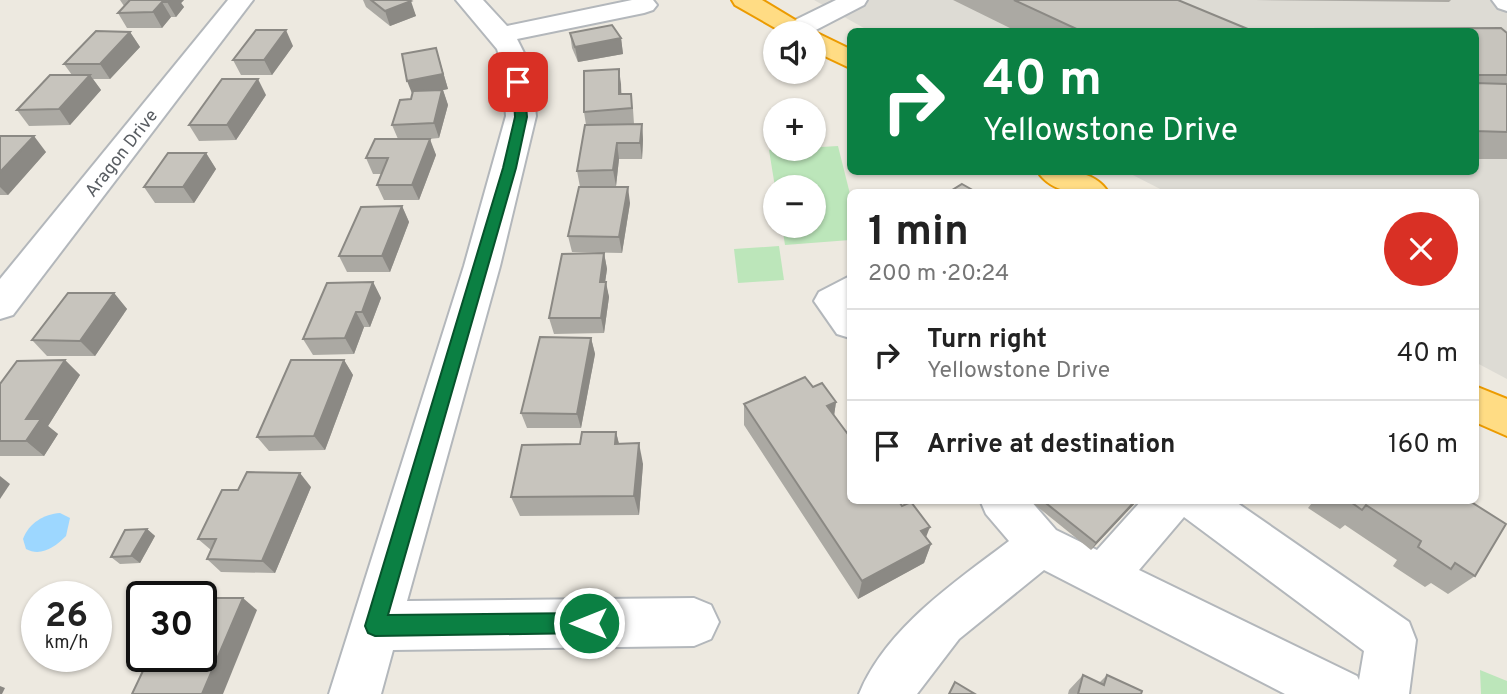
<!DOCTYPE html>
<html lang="en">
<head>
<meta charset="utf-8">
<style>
  :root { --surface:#fff; --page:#f2f2f2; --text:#222; --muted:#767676; --line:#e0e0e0 }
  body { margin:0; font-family:Overpass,sans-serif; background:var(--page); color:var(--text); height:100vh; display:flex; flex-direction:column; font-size:26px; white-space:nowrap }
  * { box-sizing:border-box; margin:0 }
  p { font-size:23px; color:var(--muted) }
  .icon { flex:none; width:38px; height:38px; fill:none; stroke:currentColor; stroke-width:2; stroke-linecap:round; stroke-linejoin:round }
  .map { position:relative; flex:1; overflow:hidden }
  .details { position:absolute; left:847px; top:189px; width:632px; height:315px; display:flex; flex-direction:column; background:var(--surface); border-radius:10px; box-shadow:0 2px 5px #0004 }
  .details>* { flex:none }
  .top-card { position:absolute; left:847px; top:28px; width:632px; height:147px; border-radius:10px; box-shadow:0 2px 5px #0004; background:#0b8043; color:#fff; overflow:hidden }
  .buttons { position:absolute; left:763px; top:21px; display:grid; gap:14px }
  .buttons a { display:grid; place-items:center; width:63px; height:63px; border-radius:50%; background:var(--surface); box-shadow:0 2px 5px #0004; font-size:35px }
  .speed { position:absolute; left:21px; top:581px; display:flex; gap:14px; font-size:35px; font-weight:700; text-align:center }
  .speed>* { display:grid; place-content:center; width:91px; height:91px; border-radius:50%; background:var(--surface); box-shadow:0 2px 5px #0004; line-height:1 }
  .speed small { font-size:18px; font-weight:400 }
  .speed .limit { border:4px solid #111; border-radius:10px; background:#fff; color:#111 }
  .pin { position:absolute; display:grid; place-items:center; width:60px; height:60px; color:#fff; margin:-30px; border-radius:14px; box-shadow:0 4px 10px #0006 }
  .me { position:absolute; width:77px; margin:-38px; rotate:270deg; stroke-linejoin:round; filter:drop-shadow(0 0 5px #0008) }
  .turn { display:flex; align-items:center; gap:24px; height:147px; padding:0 21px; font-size:32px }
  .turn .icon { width:91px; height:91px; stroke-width:2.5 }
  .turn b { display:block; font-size:49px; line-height:60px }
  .round { display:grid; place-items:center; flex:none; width:74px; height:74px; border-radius:37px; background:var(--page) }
  .headline { display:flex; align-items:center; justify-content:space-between; height:119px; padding:0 21px }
  h1 { font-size:42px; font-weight:700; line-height:52px }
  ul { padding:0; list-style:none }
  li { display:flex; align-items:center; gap:21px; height:91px; padding:0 21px; border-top:2px solid var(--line) }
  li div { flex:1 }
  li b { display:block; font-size:26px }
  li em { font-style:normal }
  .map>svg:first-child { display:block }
</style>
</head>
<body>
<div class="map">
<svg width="1507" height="694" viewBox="0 0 1507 694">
  <rect width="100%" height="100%" fill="#ede9e0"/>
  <!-- industrial -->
  <polygon fill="#dddbd4" points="814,0 1507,0 1507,379 1475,362 1475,192 1166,192 1127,172 1475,172 1475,32 871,32"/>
  <!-- green -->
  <g fill="#bce6ba">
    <polygon points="838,146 850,194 850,240 785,245 782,226 814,226 814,187 775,187 769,150"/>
    <polygon points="779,246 784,280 738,283 734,249"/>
    <polygon points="1480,670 1507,681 1507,694 1481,694"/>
  </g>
  <!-- water -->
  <path fill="#9dd7ff" d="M60 513 70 518 66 536C55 547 41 557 26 549L23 539C29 523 44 514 60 513Z"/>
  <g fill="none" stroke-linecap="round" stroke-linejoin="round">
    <!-- minor casing -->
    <g stroke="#b3b7bb" stroke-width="4">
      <g id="minor">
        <polygon points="228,0 253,0 13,315 0,319 0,279"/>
        <polygon points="456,0 483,0 507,26 632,0 653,0 657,5 653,10 644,13 517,39 530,65 536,116 500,266 407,601 694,598 711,605 719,622 711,639 694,646 393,650 381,694 329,694 464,266 506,116 502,65 497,49"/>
        <polygon points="836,0 867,0 864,5 810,33 785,33 783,30 787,24"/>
        <polygon points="1492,0 1507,0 1507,11 1498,8"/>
        <polygon points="850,276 850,338 837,334 814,301 819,292"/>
        <path d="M980 500H1030L1056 530 1097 550 1142 500H1233L1409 622 1416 640 1409 694H1285L1044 570 959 639 917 694H859C886 628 954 583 1009 541L986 514ZM1184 517 1364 651 1359 680 1357 676 1139 570Z"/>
      </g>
    </g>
    <!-- highway casing -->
    <g stroke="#ec9b00" stroke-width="4">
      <g id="highway">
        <polygon points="732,0 762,0 815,32 850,49 850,68 814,51 814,33 784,33 735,5"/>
        <path d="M1038 172C1062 170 1094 169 1108 192 1084 194 1053 195 1038 172Z"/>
        <polygon points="1475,386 1507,399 1507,436 1475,422"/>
      </g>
    </g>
    <!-- minor -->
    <use href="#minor" fill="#fff" fill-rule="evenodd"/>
    <!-- highway -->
    <use href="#highway" fill="#ffdc84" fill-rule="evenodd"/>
  </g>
  <!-- wall -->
  <g fill="#aba9a3">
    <polygon points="120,0 184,0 181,3 184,7 176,17 171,17 162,28 127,28 118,13 124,6"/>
    <polygon points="363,0 409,0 416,16 390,26 366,7"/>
    <polygon points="953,0 1178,0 1255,32 1018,32"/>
    <polygon points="1255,0 1451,0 1449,2"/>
    <polygon points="1501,28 1507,33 1507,159 1475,159 1475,32 1310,32 1311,29"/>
    <polygon points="130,32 140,47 110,79 93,79 101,90 70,125 29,126 17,110 72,75 64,64"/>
    <polygon points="570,33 621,38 623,54 578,62 572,48"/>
    <polygon points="293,46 272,75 241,75 233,60"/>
    <polygon points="436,48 448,89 443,90 448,105 439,138 429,139 436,155 419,200 384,200 377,185 381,174 373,174 366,158 398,139 392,125 411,99"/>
    <polygon points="621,84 621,94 633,109 634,124 624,125 642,124 643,140 642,159 619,159 616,186 581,187 630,203 622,253 572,252 568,236 580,187 577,171 586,125 584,112"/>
    <polygon points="266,95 236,140 199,141 189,125"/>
    <polygon points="0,136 46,152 8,195 0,195"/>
    <polygon points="206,153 216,169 194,203 155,203 144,187"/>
    <polygon points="402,206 409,222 390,272 347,272 339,256"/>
    <polygon points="604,253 607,269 605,282 609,297 604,333 554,334 549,318"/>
    <polygon points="373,282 381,298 370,327 364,327 354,354 313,355 303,339"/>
    <polygon points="114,293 127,309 95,356 47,356 32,340"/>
    <polygon points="591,338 595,354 581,428 527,428 521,413"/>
    <polygon points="65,360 80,375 48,426 58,434 44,456 0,456 0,384"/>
    <polygon points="344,360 353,375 325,450 269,451 257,437"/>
    <polygon points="813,387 836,402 834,415 931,544 924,563 858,599 744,425 744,404"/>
    <polygon points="616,432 619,444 643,464 639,515 520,516 511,497 580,444"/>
    <polygon points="311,487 275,573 221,572 207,559 211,550 198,539 238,490"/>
    <polygon points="1029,500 1138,500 1091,550"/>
    <polygon points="1307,500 1468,500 1475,576 1448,594 1431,583 1425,587 1393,566 1397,560 1345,525 1340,529 1308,508 1312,503"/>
    <polygon points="147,529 155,536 140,563 120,564 111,557"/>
    <polygon points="1083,675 1099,683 1107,675 1141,694 1068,694 1069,690"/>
  </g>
  <!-- shaded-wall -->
  <g fill="#8b8984">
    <polygon points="169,0 184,0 181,3 184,7 176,17 167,2"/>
    <polygon points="411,1 416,16 390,26 385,11"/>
    <polygon points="162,2 171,17 162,28 153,12"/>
    <polygon points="286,30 293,46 272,75 264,60"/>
    <polygon points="130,32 140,47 110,79 100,64"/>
    <polygon points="621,38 623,54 578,62 575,47"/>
    <polygon points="436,48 448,89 443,90 448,105 439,138 434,123 413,96 407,81"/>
    <polygon points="619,69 621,84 622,110 619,94"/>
    <polygon points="90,75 101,90 70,125 59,109"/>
    <polygon points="258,79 266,95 236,140 227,125"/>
    <polygon points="642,124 643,140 642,159 640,143"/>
    <polygon points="34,136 46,152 8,195 0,187 0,172"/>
    <polygon points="430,139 436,155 419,200 412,185"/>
    <polygon points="617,143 619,159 616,186 613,170"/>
    <polygon points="206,153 216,169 194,203 183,187"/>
    <polygon points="628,187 630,203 622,253 619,237"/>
    <polygon points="402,206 409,222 390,272 382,256"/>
    <polygon points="604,253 607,269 603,297 600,282"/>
    <polygon points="373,282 381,298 370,327 362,312"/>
    <polygon points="606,282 609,297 604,333 601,318"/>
    <polygon points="114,293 127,309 95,356 80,341"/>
    <polygon points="356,312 364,327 354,354 345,338"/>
    <polygon points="591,338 595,354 581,428 577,414"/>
    <polygon points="65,360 80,375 48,426 58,434 44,456 26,441 26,419"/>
    <polygon points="344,360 353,375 325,450 314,436"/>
    <polygon points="836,402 833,423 827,406"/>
    <polygon points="616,432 621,452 615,444"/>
    <polygon points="639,443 643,464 639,515 634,496"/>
    <polygon points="300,473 311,487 275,573 262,561"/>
    <polygon points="0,476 10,484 0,499"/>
    <polygon points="1136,500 1138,500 1091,550 1096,543"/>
    <polygon points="930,527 923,545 921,531"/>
    <polygon points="147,529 155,536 140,563 131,556"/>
    <polygon points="931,544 924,563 858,599 862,581"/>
    <polygon points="243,598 257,610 223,694 202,694"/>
    <polygon points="0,686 5,688 2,694 0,694"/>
  </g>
  <!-- building -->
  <g fill="#c7c4bd" stroke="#8b8984" stroke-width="2">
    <polygon points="130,0 169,0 167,2 162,2 153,12 118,13"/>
    <polygon points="371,0 409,0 411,1 385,11"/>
    <polygon points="1014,0 1178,0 1255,32 1083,32"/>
    <polygon points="612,25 621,38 575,47 570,33"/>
    <polygon points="1501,28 1507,33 1507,75 1475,75 1475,32 1314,32 1311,29"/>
    <polygon points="256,30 286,30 264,60 233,60"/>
    <polygon points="96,31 130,32 100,64 64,64"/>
    <polygon points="436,48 443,74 407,81 402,54"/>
    <polygon points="619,69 619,94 631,94 632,108 584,112 584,71"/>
    <polygon points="50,75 90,75 59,109 17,110"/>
    <polygon points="222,79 258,79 227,125 189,125"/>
    <polygon points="1475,83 1507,84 1507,132 1475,131"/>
    <polygon points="442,90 434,123 392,125 400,100 411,99 413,91"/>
    <polygon points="642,124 640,143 617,143 613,170 577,171 585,125"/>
    <polygon points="0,136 34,136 0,172"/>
    <polygon points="375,139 430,139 412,185 377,185 388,158 366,158"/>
    <polygon points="168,153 206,153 183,187 144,187"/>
    <polygon points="962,184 976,192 949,192"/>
    <polygon points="579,187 628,187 619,237 568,236"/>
    <polygon points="402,206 382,256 339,256 361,207"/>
    <polygon points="604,253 600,282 606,282 601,318 549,318 562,254"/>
    <polygon points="373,282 362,312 356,312 345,338 303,339 327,283"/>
    <polygon points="68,293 114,293 80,341 32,340"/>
    <polygon points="540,337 591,338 577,414 521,413"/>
    <polygon points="65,360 26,419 41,419 26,441 0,441 0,384 17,361"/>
    <polygon points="291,360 344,360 314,436 257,437"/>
    <polygon points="805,377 813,387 822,383 836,402 827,406 850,437 850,500 898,500 902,506 911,502 930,527 921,531 931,544 862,581 744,404"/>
    <polygon points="582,432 616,432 615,444 639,443 634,496 511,497 522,445 580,444"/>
    <polygon points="247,472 300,473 262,561 207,559 216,539 198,539 222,490 238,490"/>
    <polygon points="1042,500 1136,500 1096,543"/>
    <polygon points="1348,500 1468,500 1506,524 1475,576 1455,563 1451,569 1418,547 1421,541 1366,505 1362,510"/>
    <polygon points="147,529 131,556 111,557 125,530"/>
    <polygon points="201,598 243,598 202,694 132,694 150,656 201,656"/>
    <polygon points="1083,675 1104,685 1107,675 1142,691 1141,694 1078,694"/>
    <polygon points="955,682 975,694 949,694"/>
  </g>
  <!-- route -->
  <polygon fill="#0b8043" stroke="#07532c" stroke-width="2" points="518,79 524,82 527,117 516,168 388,615 589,613 596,616 599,623 596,630 589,633 375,636 368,633 365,626 503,168 515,117 513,82"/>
  <g text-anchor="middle" stroke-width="5" stroke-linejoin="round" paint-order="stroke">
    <!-- street labels -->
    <g font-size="18" fill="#595d62" stroke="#fff">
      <text transform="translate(121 153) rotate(-52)" y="6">Aragon Drive</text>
    </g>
  </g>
</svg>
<div class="buttons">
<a><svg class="icon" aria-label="sound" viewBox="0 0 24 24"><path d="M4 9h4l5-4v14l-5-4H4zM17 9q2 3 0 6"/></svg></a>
<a>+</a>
<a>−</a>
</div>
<div class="speed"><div>26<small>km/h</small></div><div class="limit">30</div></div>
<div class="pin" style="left:518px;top:82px;background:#d93025"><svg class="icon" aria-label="arrive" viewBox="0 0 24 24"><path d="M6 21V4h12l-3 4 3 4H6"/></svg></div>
<svg class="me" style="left:589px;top:623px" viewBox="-20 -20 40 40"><circle r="17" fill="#0b8043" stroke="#fff" stroke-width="3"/><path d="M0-11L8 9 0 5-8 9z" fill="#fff"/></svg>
<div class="top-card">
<div class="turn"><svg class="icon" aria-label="right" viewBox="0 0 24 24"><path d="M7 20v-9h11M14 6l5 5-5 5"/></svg><div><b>40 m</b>Yellowstone Drive</div></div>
</div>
<section class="details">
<div class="headline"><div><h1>1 min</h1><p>200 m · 20:24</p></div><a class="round" style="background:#d93025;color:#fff"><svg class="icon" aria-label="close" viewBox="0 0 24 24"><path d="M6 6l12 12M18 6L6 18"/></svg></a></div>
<ul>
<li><svg class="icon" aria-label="right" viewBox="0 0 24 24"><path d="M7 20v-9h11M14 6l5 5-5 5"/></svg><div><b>Turn right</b><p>Yellowstone Drive</p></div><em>40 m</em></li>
<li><svg class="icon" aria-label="arrive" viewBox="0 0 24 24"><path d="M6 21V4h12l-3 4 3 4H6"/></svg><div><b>Arrive at destination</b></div><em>160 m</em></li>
</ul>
</section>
</div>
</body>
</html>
